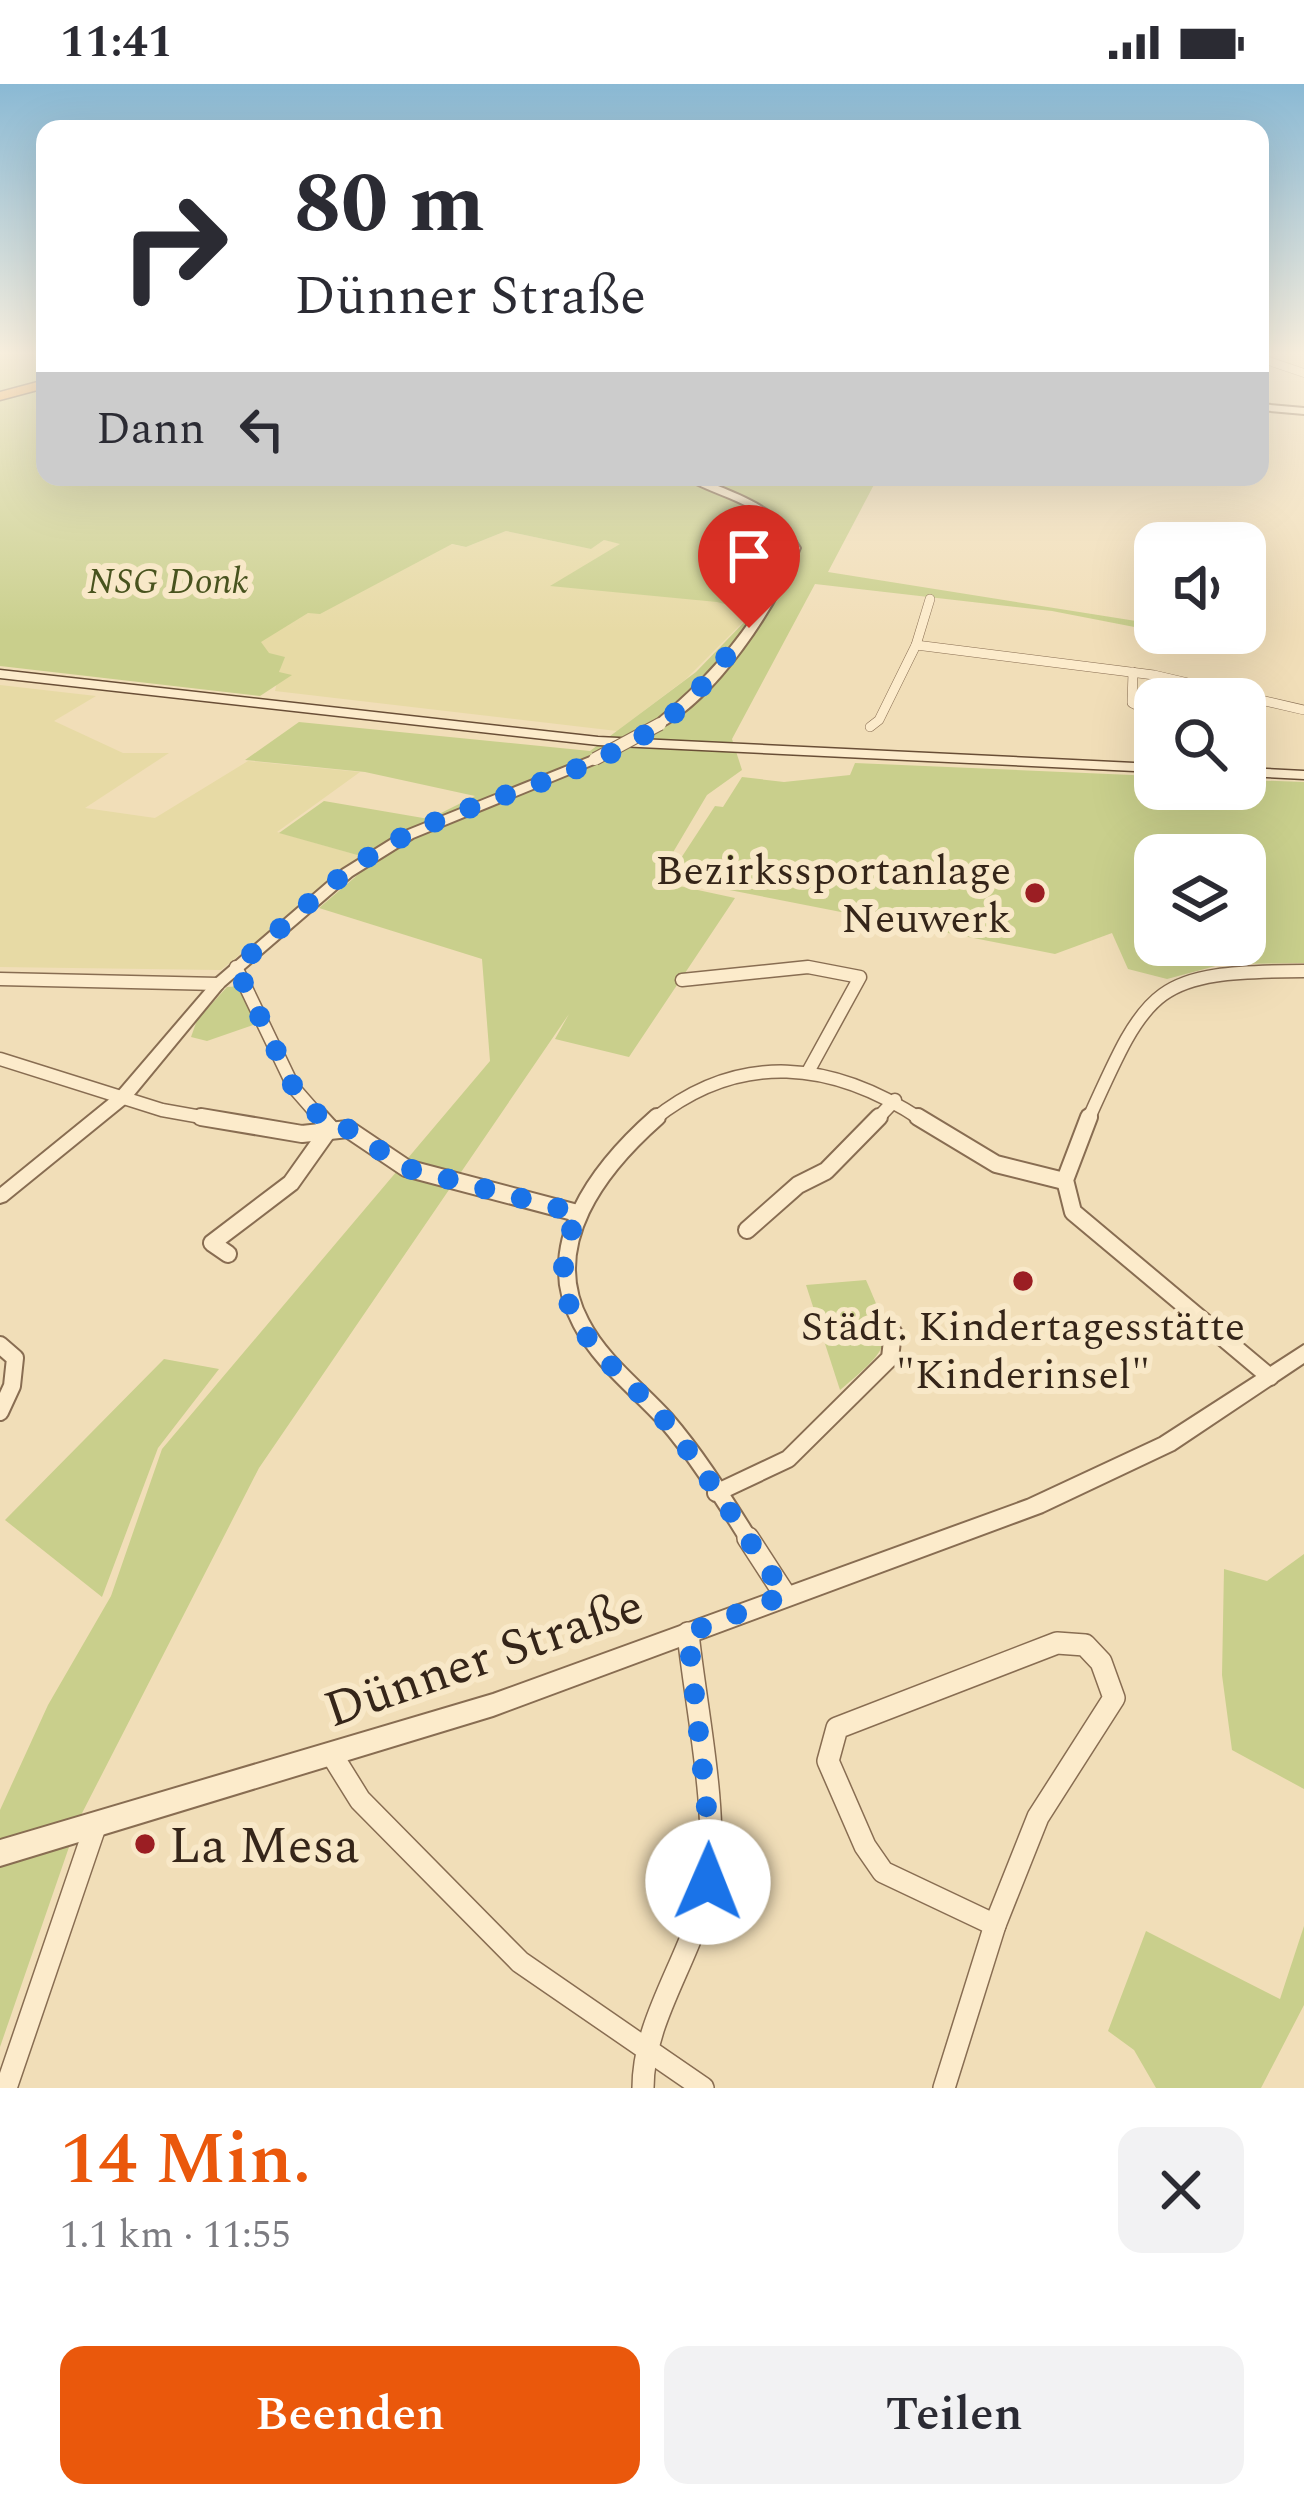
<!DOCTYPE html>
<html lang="de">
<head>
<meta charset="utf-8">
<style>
  :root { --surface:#fff; --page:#f2f2f3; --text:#2b2b33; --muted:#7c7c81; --accent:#ea580c }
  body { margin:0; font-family:Spectral,serif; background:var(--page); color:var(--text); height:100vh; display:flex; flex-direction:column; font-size:45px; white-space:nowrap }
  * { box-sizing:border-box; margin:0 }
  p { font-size:39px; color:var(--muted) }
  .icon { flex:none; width:66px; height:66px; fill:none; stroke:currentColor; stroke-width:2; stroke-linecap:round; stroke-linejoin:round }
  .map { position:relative; height:2004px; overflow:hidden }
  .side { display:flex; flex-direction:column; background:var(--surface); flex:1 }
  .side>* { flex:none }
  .guide { position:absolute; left:36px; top:36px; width:1233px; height:366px; border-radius:24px; box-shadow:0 12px 48px #0002; background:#fff; color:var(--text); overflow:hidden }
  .tools { position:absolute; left:1134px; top:438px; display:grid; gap:24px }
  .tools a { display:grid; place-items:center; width:132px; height:132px; border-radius:24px; background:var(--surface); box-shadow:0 12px 48px #0002; font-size:60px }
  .pin { position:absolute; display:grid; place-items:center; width:102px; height:102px; color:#fff; margin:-123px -51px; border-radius:50% 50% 50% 0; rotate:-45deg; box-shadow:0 0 12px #0007 }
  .pin .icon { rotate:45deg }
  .me { position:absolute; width:132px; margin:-66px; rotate:1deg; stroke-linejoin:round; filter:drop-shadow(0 0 9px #0008) }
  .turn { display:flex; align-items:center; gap:42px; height:252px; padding:0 60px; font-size:54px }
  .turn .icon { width:156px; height:156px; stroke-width:2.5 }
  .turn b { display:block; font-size:84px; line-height:102px }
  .then { display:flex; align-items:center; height:114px; padding:0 60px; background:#0003; gap:24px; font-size:45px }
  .round { display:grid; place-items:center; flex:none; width:126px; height:126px; border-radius:24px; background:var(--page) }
  .head { display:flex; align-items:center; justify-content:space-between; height:204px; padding:0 60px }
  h1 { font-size:72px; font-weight:600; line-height:90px; color:var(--accent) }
  .cta { display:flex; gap:24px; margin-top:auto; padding:24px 60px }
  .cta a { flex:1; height:138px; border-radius:24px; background:var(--accent); color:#fff; font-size:48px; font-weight:600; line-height:138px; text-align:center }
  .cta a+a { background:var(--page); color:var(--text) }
  .status { display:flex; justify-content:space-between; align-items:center; height:84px; padding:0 60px; background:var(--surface); direction:ltr }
  .status svg { height:33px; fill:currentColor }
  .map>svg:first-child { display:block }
</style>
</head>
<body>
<div class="status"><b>11:41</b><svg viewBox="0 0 49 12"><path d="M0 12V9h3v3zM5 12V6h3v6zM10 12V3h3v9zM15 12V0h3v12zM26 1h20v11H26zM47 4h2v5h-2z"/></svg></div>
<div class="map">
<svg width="1304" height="2004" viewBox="0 0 1304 2004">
  <rect width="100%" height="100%" fill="#f1deb8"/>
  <!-- farmland -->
  <g fill="#e7daa5">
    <polygon points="506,447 591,465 604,456 634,462 760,521 686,595 617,647 275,607 282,575 0,534 434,457 466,463"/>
    <polygon points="0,601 96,612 54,637 123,669 169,669 85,724 155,734 248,677 360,688 277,748 361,772 221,886 0,883"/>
  </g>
  <!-- green -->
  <g fill="#c9cf8c" fill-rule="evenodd">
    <polygon points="0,269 45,269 45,393 878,393 828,488 1155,540 1155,547 1052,527 815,500 732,655 742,686 707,711 656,797 735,814 629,973 555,955 569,930 259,1384 78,1737 0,1963 0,1726 48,1621 111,1512 162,1365 490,977 482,875 319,824 375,776 279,749 324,717 429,735 475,712 365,688 245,676 299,638 590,667 696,588 754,528 717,518 550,502 620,460 604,456 591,465 506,447 466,463 452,460 320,530 308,529 261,558 269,569 285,573 279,588 292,591 260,612 0,582"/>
    <path d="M855 679 1155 692V705H1245V696L1304 698V879L1223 880 1167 895 1128 885 1112 849 1055 870 668 794 715 722 723 723 742 693 784 698 850 691ZM1155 771H1245V861H1155Z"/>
    <polygon points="242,902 262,938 207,957 191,953 197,936 227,903"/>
    <path d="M866 1196C894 1260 893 1261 840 1306L806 1201Z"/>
    <polygon points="164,1275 219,1285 158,1364 102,1513 5,1436"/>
    <polygon points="1304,1470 1304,1705 1232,1666 1222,1591 1224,1485 1267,1497"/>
    <polygon points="1304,1842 1304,1921 1261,2004 1156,2004 1134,1966 1108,1947 1146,1847 1280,1915"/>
  </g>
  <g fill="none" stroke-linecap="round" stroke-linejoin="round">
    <!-- minor-far4 casing -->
    <g stroke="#886d52" stroke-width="9">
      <polyline id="minor-far4" points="1260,274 1304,289"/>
    </g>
    <!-- minor-far3 casing -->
    <g stroke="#886d52" stroke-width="10">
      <g id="minor-far3">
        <polyline points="916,561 1154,591 1304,626"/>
        <polyline points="1133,588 1132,619 1155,630"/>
        <polyline points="870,643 879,636 916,561 930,515"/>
      </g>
    </g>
    <!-- minor-far2 casing -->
    <g stroke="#886d52" stroke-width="15">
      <g id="minor-far2">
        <polyline points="236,883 294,1004 322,1036"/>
        <polyline points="0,895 218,900"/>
        <polyline points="682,896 808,883 860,893 809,986"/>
        <polyline points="0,975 162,1026 218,1036"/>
        <path d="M653 1036C740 966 833 977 922 1036"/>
        <polyline points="876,1036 895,1016"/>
        <path d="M1088 1036C1149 900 1154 888 1304 887"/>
      </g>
    </g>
    <!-- minor-far1 casing -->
    <g stroke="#886d52" stroke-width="20">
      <g id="minor-far1">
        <polyline points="201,1033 302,1050 348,1045 406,1084 577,1129"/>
        <polyline points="320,1033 330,1044"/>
        <path d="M657 1033C599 1084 539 1161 581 1239 601 1278 638 1305 666 1336 698 1373 724 1416 750 1457"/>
        <polyline points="918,1033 996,1080 1064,1097"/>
        <polyline points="1089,1033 1065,1096 1073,1128 1270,1293"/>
        <polyline points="747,1146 798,1101 826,1087 879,1033"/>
        <polyline points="228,1170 212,1159 291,1099 330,1044"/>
        <polyline points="0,1261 15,1274 12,1302 0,1328"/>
        <polyline points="716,1409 788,1375 890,1274 893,1248"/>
      </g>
    </g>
    <!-- minor casing -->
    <g stroke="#886d52" stroke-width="24">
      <g id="minor">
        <polyline points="748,1454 785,1511"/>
        <polygon points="1057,1559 1085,1561 1101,1578 1114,1614 1038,1733 995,1841 883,1788 865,1762 828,1677 837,1644"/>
        <polyline points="332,1671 360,1716 520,1878 703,2004"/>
        <polyline points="6,2004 95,1743"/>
        <path d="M643 2004C643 1931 696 1869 708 1796 719 1729 695 1619 688 1549"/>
        <polyline points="944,2004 995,1841"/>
      </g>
    </g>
    <!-- tertiary casing -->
    <g stroke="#886d52" stroke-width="4">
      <g id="tertiary">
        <polygon points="1260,320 1304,324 1304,330 1260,326"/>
        <path d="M683 393H696C740 412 775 419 800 464 776 524 718 613 660 644L654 640 656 637C714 590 761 534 790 464 765 417 724 417 683 393Z"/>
        <polygon points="595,671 599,672 599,678 413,754 352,792 223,903 129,1017 6,1117 0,1119 0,1104 117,1009 213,897 342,786 403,748"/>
        <polygon points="1304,1261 1304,1279 1174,1366 1043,1428 493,1632 0,1782 0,1756 493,1610 1027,1416 1160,1354"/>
      </g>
    </g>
    <!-- secondary casing -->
    <g stroke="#694e36" stroke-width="3">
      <g id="secondary">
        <polygon points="0,586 598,653 1155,680 1155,688 598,661 0,594"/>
        <polygon points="1245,684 1304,687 1304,695 1245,692"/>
      </g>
    </g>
    <!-- motorway casing -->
    <g stroke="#543b27" stroke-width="3">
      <polygon id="motorway" points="45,296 45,304 0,316 0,308"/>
    </g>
    <!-- minor-far4 -->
    <use href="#minor-far4" stroke="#fcebcb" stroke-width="8"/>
    <!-- minor-far3 -->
    <use href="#minor-far3" stroke="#fcebcb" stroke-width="9"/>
    <!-- minor-far2 -->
    <use href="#minor-far2" stroke="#fcebcb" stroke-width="12"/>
    <!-- minor-far1 -->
    <use href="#minor-far1" stroke="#fcebcb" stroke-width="16"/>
    <!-- minor -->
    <use href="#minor" stroke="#fcebcb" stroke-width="21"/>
    <!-- tertiary -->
    <use href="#tertiary" fill="#fcebcb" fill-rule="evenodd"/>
    <!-- secondary -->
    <use href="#secondary" fill="#fcebcb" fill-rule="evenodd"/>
    <!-- motorway -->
    <use href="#motorway" fill="#ea993f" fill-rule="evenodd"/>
    <!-- tertiary-bridge casing -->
    <g stroke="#886d52" stroke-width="14" stroke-linecap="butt">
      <polyline id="tertiary-bridge" points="595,675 660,640"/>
    </g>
    <!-- tertiary-bridge -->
    <use href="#tertiary-bridge" stroke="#fcebcb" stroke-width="12"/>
  </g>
  <!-- sky -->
  <linearGradient id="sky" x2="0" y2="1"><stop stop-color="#8ab9d4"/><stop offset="0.49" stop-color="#f9f0df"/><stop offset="1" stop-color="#f9f0df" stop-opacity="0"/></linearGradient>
  <rect width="1304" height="549" fill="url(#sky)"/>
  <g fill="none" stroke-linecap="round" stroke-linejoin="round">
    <!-- route -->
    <path stroke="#1a73e8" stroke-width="21" stroke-dasharray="0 37.8" d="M708 1798 710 1757 688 1549 785 1511C749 1457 714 1401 675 1349 642 1304 582 1268 566 1211 558 1184 569 1154 577 1129L406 1084 348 1045 330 1044 294 1004 236 883C285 842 331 794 386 762 473 712 580 698 662 639 697 614 722 577 749 544"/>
  </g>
  <!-- markers -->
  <g fill="#9b1e23" stroke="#f8e8c8" stroke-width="4.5">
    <circle cx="1035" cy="809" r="12"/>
    <circle cx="1023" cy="1197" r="12"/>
    <circle cx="145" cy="1760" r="12"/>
  </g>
  <g text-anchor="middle" stroke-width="12" stroke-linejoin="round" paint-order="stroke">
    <!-- far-park labels -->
    <g font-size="36" font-style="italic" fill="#48531e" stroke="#f8e8c8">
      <text x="168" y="509">NSG Donk</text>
    </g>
    <!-- poi labels -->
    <g font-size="42" fill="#352519" stroke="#f8e8c8" text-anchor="end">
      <text x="1011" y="800">Bezirkssportanlage<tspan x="1011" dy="48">Neuwerk</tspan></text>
      <text x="1023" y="1256" text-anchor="middle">Städt. Kindertagesstätte<tspan x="1023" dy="48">"Kinderinsel"</tspan></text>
    </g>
    <!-- near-street labels -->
    <g font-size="51" fill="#352519" stroke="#f8e8c8">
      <text transform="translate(483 1572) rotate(-19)" y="18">Dünner Straße</text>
    </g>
    <!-- near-poi labels -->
    <g font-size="51" fill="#352519" stroke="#f8e8c8" text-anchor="start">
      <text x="169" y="1778">La Mesa</text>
    </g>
  </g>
</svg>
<div class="tools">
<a><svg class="icon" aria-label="sound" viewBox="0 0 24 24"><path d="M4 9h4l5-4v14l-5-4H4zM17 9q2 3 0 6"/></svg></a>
<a><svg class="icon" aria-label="search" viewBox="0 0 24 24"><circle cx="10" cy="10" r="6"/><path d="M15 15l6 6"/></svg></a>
<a><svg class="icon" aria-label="layers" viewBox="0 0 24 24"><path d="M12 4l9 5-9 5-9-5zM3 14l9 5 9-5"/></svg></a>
</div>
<div class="pin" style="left:749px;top:544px;background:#d93025"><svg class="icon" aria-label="arrive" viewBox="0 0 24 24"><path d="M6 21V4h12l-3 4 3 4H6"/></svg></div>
<svg class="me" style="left:708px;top:1798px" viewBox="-20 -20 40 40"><circle r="19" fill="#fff"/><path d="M0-13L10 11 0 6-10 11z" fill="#1a73e8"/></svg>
<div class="guide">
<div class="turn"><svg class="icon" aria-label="right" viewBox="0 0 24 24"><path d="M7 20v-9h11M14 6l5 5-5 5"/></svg><div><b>80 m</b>Dünner Straße</div></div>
<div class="then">Dann<svg class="icon" aria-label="left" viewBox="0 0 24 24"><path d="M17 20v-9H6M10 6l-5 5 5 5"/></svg></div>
</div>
</div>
<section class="side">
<div class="head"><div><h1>14 Min.</h1><p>1.1 km · 11:55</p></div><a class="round"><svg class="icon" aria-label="close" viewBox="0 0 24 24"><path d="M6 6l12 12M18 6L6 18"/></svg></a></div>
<div class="cta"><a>Beenden</a><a>Teilen</a></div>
</section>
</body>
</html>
